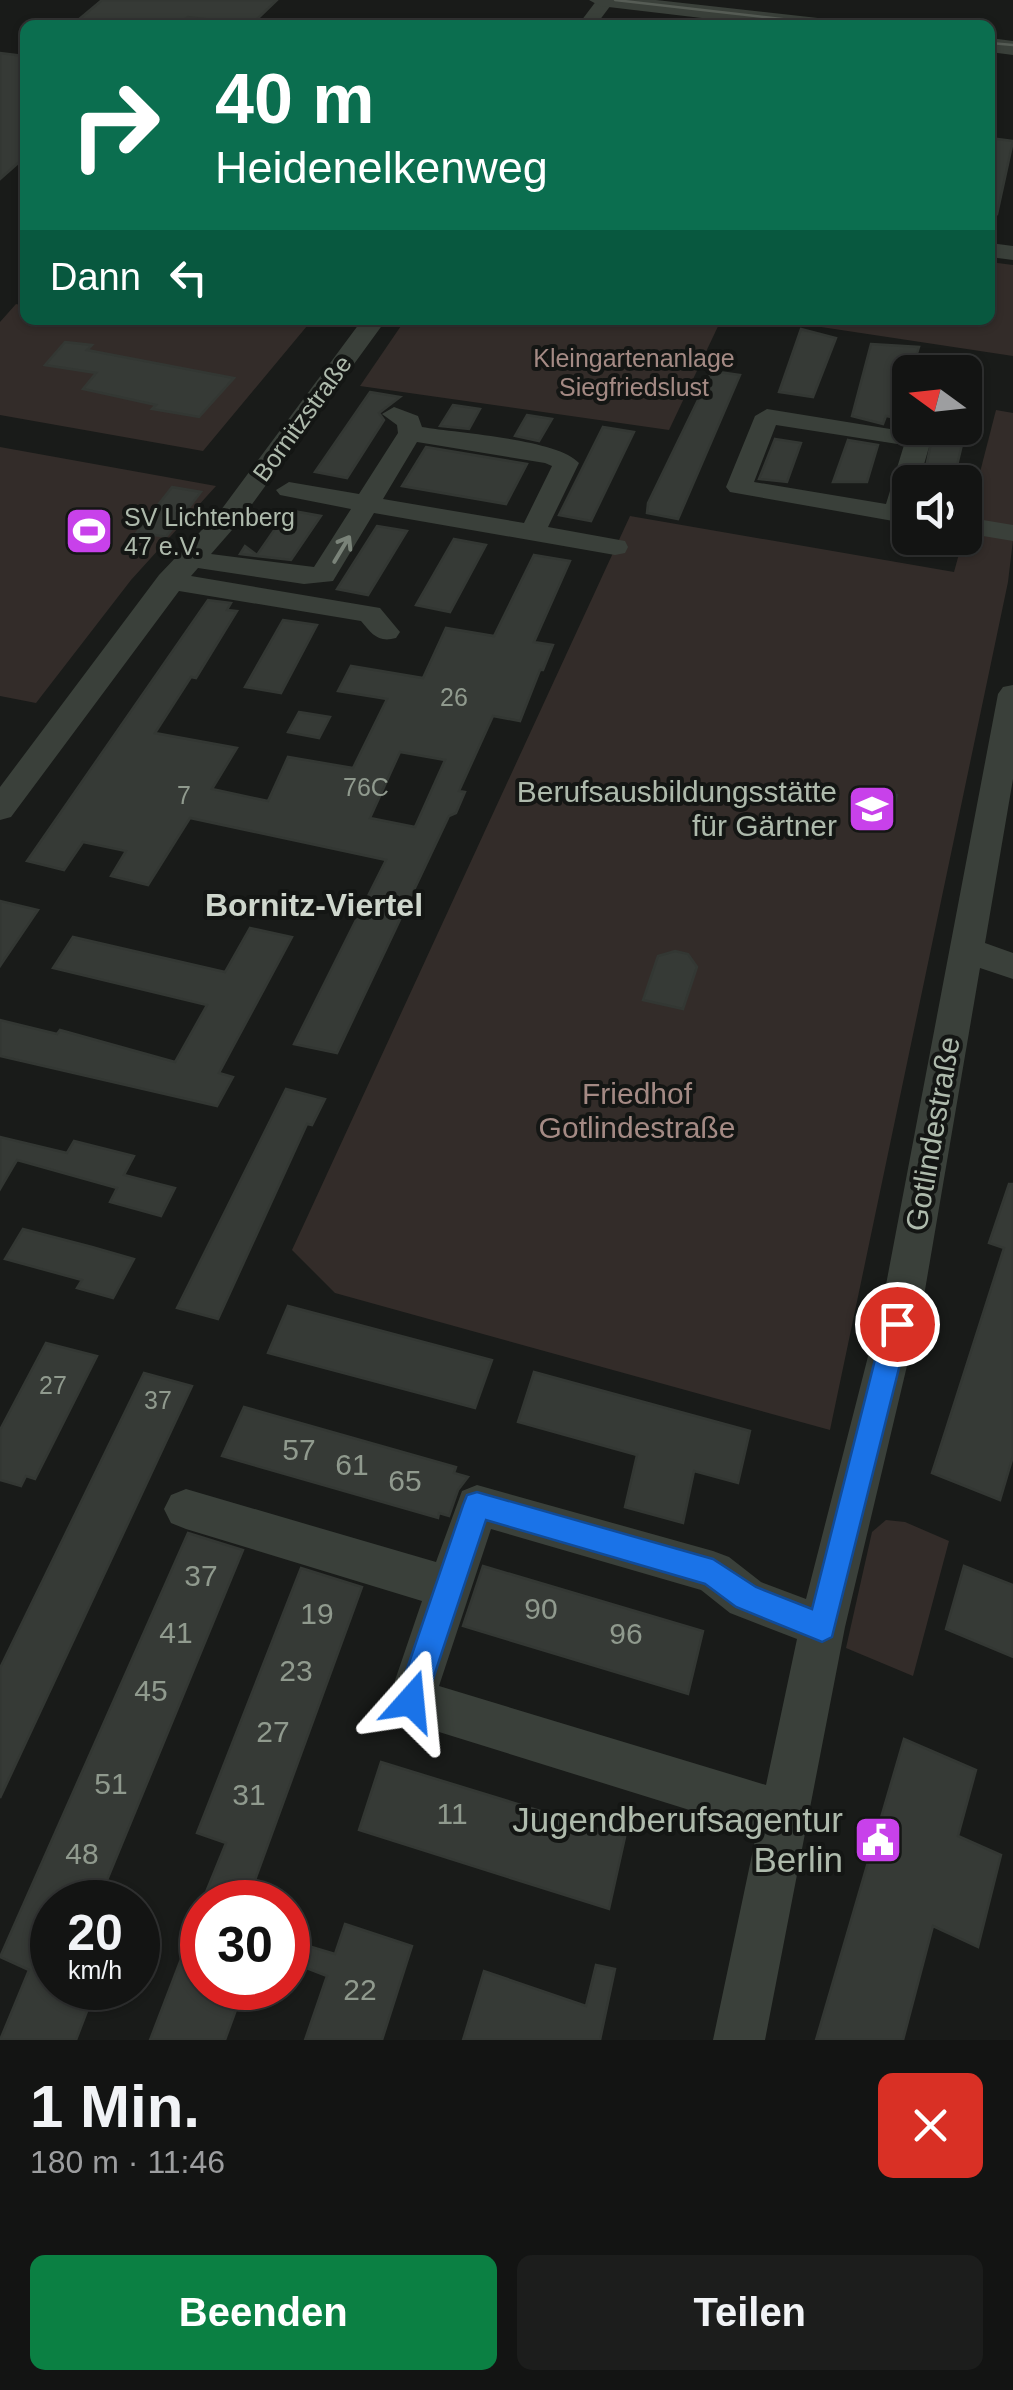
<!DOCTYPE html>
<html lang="de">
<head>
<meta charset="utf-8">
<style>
  :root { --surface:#131413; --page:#1c1d1c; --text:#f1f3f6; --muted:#9d9ea0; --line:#323333; --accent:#0b8043 }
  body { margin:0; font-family:Helvetica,sans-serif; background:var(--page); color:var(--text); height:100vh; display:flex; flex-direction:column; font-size:38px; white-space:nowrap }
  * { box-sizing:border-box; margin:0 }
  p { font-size:32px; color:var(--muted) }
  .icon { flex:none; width:55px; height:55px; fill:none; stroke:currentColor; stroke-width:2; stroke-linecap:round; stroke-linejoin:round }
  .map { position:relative; height:2040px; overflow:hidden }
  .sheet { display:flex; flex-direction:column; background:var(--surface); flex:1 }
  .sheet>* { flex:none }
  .top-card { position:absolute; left:20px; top:20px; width:975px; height:305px; border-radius:15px; box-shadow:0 2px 8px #0004,0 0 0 2px var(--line); background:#0b6e4f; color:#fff; overflow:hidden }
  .needle { width:65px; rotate:285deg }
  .fabs { position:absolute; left:892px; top:355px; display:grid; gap:20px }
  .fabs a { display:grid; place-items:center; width:90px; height:90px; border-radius:15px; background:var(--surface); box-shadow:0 2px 8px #0004,0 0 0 2px var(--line); font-size:50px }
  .speed { position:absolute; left:30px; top:1880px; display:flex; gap:20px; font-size:50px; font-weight:700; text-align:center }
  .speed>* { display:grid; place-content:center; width:130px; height:130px; border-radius:50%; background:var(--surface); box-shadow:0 2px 8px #0004,0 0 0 2px var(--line); line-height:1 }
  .speed small { font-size:25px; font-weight:400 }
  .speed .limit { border:15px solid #d22; background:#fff; color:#111 }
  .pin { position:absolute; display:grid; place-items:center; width:85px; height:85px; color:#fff; margin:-42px; border:5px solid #fff; border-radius:50%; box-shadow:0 2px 10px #0007 }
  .me { position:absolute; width:110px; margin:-55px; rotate:18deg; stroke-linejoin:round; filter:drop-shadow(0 0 8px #0008) }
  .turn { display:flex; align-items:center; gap:35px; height:210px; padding:0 30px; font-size:45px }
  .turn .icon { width:130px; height:130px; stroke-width:2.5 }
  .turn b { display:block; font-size:70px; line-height:85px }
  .then { display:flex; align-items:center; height:95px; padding:0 30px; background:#0003; gap:20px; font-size:38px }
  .round { display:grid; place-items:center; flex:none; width:105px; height:105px; border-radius:15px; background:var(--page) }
  .overview { display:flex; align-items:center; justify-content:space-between; height:170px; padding:0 30px }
  h1 { font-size:60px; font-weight:700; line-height:75px }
  .button { display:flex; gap:20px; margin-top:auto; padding:20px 30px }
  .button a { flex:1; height:115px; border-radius:15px; background:var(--accent); color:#fff; font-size:40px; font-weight:700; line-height:115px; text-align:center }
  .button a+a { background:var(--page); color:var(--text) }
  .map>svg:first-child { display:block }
</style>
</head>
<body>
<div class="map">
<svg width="1013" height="2040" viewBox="0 0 1013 2040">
  <rect width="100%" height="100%" fill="#191b19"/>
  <!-- green -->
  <g fill="#332c29">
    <polygon points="990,262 1013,265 1013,356 775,320 990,320"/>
    <polygon points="16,304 25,306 25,320 312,320 203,451 0,415 0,322"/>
    <polygon points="405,320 721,320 669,430 360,386"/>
    <polygon points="996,410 1013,413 1013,527 968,519"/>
    <polygon points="0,447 216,486 131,580 36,703 0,696"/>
    <polygon points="630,516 954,572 965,532 1013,540 1008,582 830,1430 335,1293 292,1250"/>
    <polygon points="886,1520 905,1522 949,1541 913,1676 846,1648 872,1532"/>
  </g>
  <!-- building -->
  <g fill="#363a36" stroke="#333733" stroke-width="2.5" fill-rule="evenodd">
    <polygon points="102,0 277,0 251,25 188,17 178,25 83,25 88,21 78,20"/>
    <polygon points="0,53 25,56 25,157 0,179"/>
    <polygon points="990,138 1013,141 997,214 990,213"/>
    <polygon points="801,329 836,338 813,397 779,392"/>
    <polygon points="65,342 92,345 87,350 234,378 199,417 152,409 156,405 83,389 96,373 45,365"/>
    <polygon points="871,344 919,347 897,418 886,416 883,424 852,416"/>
    <polygon points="712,371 740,375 678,519 647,513 648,503"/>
    <polygon points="370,392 400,397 379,413 384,420 347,478 315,472"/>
    <polygon points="453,405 480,409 469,429 440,426"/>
    <polygon points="527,415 552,419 539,441 515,436"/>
    <polygon points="603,427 634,432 591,521 559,515"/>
    <polygon points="934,428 966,428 953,482 923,482"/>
    <polygon points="775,439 801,443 787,482 759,479"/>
    <polygon points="848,440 878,445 867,482 833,482"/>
    <polygon points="426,447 527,464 506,504 402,486"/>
    <polygon points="172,487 201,492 166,537 137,532"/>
    <polygon points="288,510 321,516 291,560 240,554 245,546 257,555"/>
    <polygon points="377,526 407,531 368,595 337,589"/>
    <polygon points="454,539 486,545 450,612 416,605"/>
    <path d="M534 555 570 561 534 642 553 645 543 670H540L520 721 493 716 459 791 465 792 456 813 449 816 337 1053 294 1044 386 860 190 818 148 885 111 876 126 851 83 842 64 870 27 861 208 600 231 603 227 610 237 611 196 678 191 677 155 733 237 748 212 789 268 801 288 757 353 768 387 699 338 691 351 666 423 678 446 628 494 636ZM400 752 445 760 415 827 370 818Z"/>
    <polygon points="283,620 317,625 281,693 245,687"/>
    <polygon points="299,712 330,717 319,738 288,732"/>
    <polygon points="857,787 897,795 889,823 850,815"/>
    <polygon points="0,901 38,910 0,966"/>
    <polygon points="250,928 292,937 219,1073 233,1077 217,1106 0,1056 0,1020 57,1034 60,1030 175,1062 207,1005 53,968 73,937 225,972"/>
    <polygon points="675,951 688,954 697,967 683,1009 643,1000 658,956"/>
    <polygon points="286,1089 325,1099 312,1125 307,1124 218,1319 177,1308"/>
    <polygon points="0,1137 67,1153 74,1141 134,1156 124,1175 175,1188 161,1216 110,1202 117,1188 17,1160 0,1189"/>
    <polygon points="1009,1184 1013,1184 1013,1456 1000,1500 932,1473 1004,1248 989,1243"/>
    <polygon points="23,1229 92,1247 134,1259 113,1298 77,1288 82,1280 5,1259"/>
    <polygon points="288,1306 492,1360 475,1408 268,1353"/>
    <polygon points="46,1343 97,1356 35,1479 26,1476 21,1486 0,1480 0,1430"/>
    <polygon points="534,1372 750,1431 738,1483 694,1471 683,1523 625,1507 637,1455 518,1422"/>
    <polygon points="144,1373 192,1386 0,1798 0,1668"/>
    <polygon points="244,1407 456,1467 454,1473 468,1477 458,1490 449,1516 439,1513 438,1518 222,1456"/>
    <polygon points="188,1533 243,1550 98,1902 52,1902 52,1988 79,1988 94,1993 76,2040 0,2040 29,1970 0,1957"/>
    <polygon points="483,1566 703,1631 688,1694 463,1626"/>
    <polygon points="964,1566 1013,1585 1013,1657 946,1629"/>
    <polygon points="301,1568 362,1587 247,1902 202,1902 226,1843 197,1833"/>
    <polygon points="904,1739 976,1770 958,1836 1001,1855 978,1947 933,1926 903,2040 816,2040"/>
    <polygon points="381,1762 625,1837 609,1909 359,1830"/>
    <polygon points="201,1907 202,1988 244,1988 225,2040 150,2040"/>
    <polygon points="345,1924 412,1946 382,2040 305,2040 327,1976 288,1961 288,1940 335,1954"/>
    <polygon points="596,1965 615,1969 600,2040 463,2040 484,1971 586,2006"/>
  </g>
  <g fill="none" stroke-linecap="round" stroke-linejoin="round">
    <!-- minor -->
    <g fill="#3a403a" fill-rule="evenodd">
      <polygon points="597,0 614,1 596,25 578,25"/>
      <polygon points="990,243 1013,246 1013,260 990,257"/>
      <path d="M362 320H386L239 522 211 554 314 567 351 509 280 495 276 490 289 482 359 494 398 433 397 425 382 414 394 407 418 416 422 427C456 433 558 439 579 463L548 527 625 541 628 547 625 553 615 555 374 513 333 581 304 584 198 568 191 576 380 608 400 632 396 638C378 643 372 634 361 621L179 591 11 817 0 820V787L159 575 221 510ZM417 442 545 463 552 466 524 523 383 499Z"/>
      <path d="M767 409 927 435 931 440 919 482H910V524L730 492 726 487 755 416ZM776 425 904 445 886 504 754 482Z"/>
      <polygon points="965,517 1013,525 1013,541 965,533"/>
      <path d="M1013 685V779L985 943 1013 953V979L980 968 925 1290 845 1627 765 2040H713L757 1831 394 1718 388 1701 422 1601 186 1529 171 1523 164 1509 171 1495 186 1489 436 1562 462 1491 477 1485 713 1551 729 1557 761 1582 806 1599 885 1290 998 694 1003 687ZM491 1529 701 1590 730 1613 797 1639 766 1785 439 1686Z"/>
    </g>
    <!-- tertiary -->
    <g fill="#3a403a" fill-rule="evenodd">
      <polygon points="589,0 656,0 818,18 829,25 761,25 600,6"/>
      <polygon points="990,38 1013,41 1013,55 990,52"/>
    </g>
    <!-- tram -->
    <g stroke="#565c55" stroke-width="2.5">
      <polyline points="615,0 834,25"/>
      <polyline points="990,43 1013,45"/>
    </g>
  </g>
  <!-- one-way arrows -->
  <defs><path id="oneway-shaft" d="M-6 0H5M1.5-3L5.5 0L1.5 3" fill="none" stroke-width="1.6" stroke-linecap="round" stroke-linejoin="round" transform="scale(2.5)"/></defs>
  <use stroke="#7a8379" href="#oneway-shaft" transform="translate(342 549) rotate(-59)"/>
  <!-- route -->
  <polygon fill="#1a73e8" stroke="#114b97" stroke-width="2.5" points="897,1313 906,1316 910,1324 832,1637 822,1642 736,1607 705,1584 486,1520 422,1712 411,1716 400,1712 396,1701 463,1505 467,1495 477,1492 713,1559 756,1587 812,1609 884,1324 888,1316"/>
  <!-- icons -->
  <defs>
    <g id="stadium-square" transform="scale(2.5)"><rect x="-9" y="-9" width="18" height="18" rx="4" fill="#c841ea" stroke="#141614"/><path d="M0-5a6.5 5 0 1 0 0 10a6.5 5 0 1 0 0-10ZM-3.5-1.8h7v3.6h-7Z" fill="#fff"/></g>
    <g id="university-square" transform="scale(2.5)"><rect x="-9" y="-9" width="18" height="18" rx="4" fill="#c841ea" stroke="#141614"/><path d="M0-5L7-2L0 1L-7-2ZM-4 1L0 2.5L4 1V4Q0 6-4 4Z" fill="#fff"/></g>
    <g id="civic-square" transform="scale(2.5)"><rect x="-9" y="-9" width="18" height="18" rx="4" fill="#c841ea" stroke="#141614"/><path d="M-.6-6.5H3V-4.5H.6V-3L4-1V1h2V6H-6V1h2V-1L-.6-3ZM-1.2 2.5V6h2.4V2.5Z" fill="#fff"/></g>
  </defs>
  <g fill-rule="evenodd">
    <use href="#stadium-square" x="89" y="531"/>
    <use href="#university-square" x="872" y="809"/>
    <use href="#civic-square" x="878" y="1840"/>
  </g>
  <g text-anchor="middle" stroke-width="8" stroke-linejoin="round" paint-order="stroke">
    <!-- far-park labels -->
    <g font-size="25" fill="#a48a84" stroke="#141614">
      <text x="634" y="367">Kleingartenanlage<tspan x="634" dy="29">Siegfriedslust</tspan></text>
    </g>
    <!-- far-street labels -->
    <g font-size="25" fill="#aebaac" stroke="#141614">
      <text transform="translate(302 418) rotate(-54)" y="9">Bornitzstraße</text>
    </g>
    <!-- far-poi labels -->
    <g font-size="25" fill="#aebaac" stroke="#141614" text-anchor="start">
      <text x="124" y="526">SV Lichtenberg<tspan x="124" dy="29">47 e.V.</tspan></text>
    </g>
    <!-- number labels -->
    <g font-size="25" fill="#909a8e">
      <text x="454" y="706">26</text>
      <text x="366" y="796">76C</text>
      <text x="184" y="804">7</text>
      <text x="53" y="1394">27</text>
      <text x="158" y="1409">37</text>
    </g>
    <!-- poi labels -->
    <g font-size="30" fill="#aebaac" stroke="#141614" text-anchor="end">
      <text x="837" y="802">Berufsausbildungsstätte<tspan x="837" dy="34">für Gärtner</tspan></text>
    </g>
    <!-- park labels -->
    <g font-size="30" fill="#a48a84" stroke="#141614">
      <text x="637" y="1104">Friedhof<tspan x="637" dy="34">Gotlindestraße</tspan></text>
    </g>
    <!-- street labels -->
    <g font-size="30" fill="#aebaac" stroke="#141614">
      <text transform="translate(933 1134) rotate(-80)" y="10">Gotlindestraße</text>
    </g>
    <!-- near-number labels -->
    <g font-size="30" fill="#909a8e">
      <text x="299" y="1460">57</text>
      <text x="352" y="1475">61</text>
      <text x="405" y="1491">65</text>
      <text x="201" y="1586">37</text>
      <text x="541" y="1619">90</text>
      <text x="317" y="1624">19</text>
      <text x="176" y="1643">41</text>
      <text x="626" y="1644">96</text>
      <text x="296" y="1681">23</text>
      <text x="151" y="1701">45</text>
      <text x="273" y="1742">27</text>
      <text x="111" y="1794">51</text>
      <text x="249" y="1805">31</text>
      <text x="452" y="1824">11</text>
      <text x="82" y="1864">48</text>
      <text x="360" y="2000">22</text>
    </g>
    <!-- neighbourhood labels -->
    <g font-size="32" font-weight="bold" fill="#ced6cc" stroke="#141614">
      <text x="314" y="916">Bornitz-Viertel</text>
    </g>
    <!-- near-poi labels -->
    <g font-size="35" fill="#aebaac" stroke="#141614" text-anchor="end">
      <text x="843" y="1832">Jugendberufsagentur<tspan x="843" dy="40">Berlin</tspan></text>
    </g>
  </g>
</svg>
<div class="fabs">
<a><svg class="needle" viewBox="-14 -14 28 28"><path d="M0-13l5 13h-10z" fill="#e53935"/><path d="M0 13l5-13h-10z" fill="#9d9ea0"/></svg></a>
<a><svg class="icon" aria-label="sound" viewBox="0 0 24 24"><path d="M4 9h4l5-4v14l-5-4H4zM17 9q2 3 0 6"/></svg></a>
</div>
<div class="speed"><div>20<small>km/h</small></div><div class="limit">30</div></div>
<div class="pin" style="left:897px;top:1324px;background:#d93025"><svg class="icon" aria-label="arrive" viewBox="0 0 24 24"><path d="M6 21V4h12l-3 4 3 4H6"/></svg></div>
<svg class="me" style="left:411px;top:1701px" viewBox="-20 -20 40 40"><path d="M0-17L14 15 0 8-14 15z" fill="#1a73e8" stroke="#fff" stroke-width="4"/></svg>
<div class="top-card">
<div class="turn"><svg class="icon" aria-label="right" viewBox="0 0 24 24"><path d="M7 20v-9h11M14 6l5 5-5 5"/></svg><div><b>40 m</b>Heidenelkenweg</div></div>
<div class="then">Dann<svg class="icon" aria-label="left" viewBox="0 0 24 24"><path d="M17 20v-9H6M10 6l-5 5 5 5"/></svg></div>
</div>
</div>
<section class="sheet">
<div class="overview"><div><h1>1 Min.</h1><p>180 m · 11:46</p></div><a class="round" style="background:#d93025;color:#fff"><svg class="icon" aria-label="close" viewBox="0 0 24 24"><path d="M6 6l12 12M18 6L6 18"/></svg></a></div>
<div class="button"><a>Beenden</a><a>Teilen</a></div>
</section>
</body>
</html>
